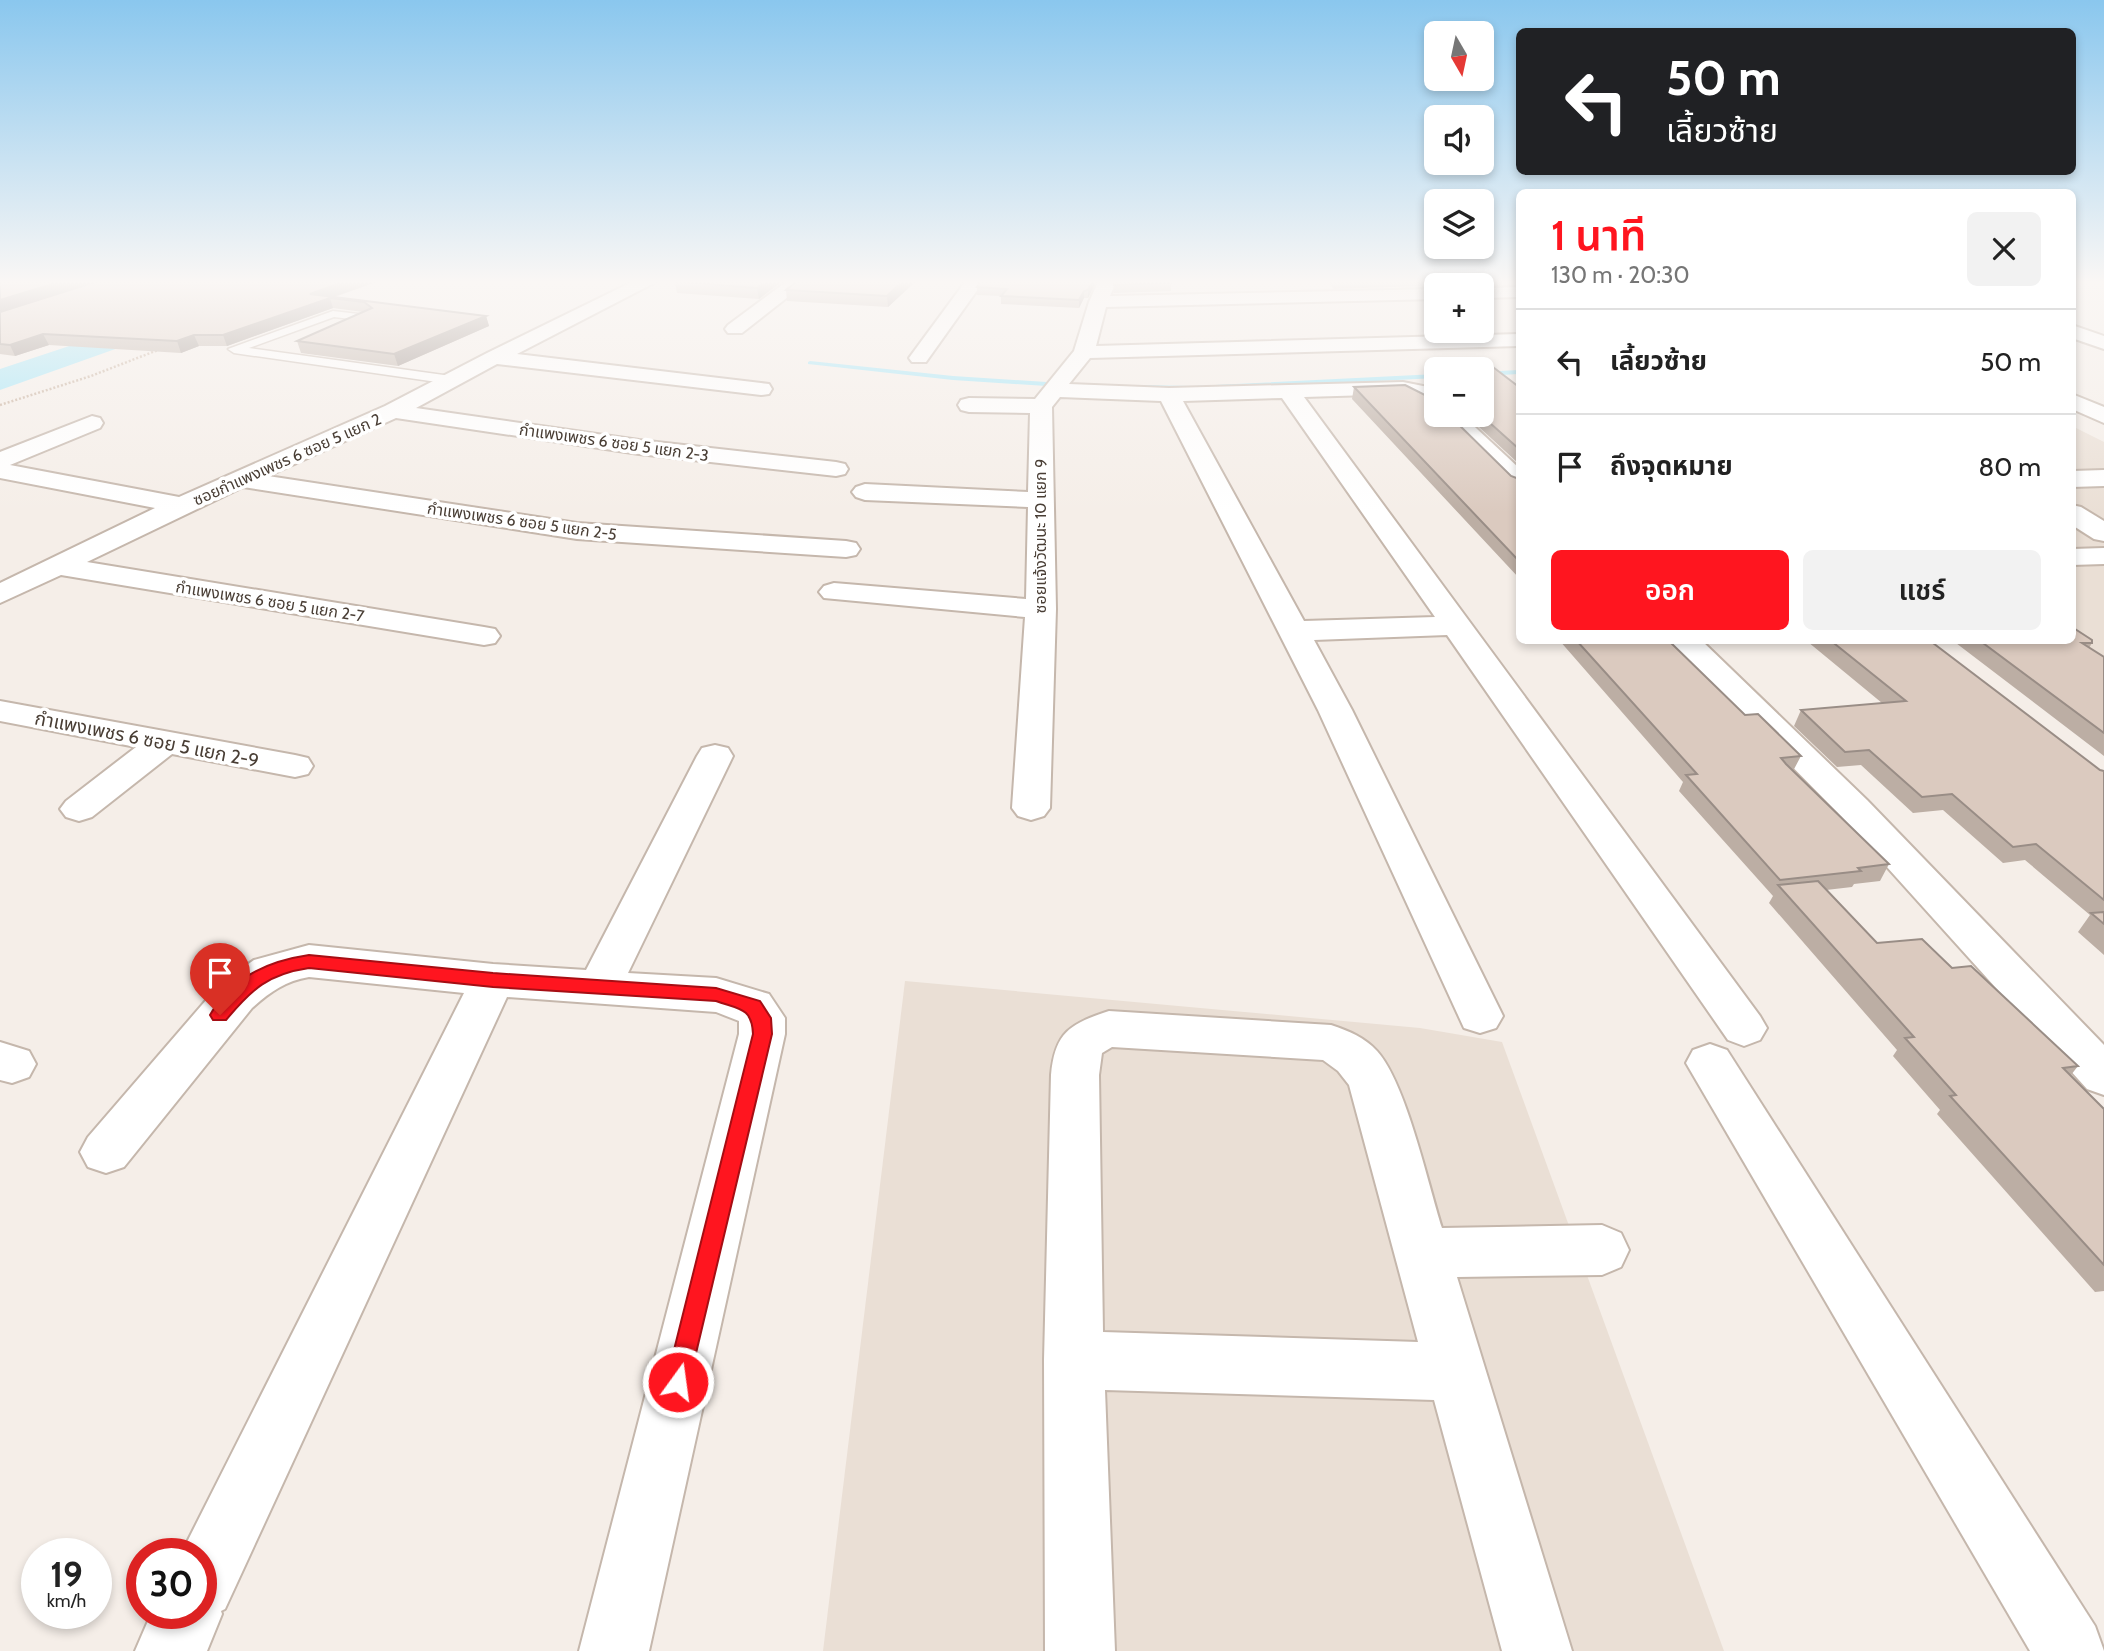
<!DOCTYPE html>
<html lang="th">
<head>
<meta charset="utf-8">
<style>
  :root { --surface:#fff; --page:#f2f2f2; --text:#222; --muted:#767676; --line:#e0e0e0; --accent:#ff151f }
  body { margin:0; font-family:Cabin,"Noto Sans Thai",sans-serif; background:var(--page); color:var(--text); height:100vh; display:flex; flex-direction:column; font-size:26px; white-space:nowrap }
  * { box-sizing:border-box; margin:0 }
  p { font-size:23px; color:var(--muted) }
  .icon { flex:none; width:38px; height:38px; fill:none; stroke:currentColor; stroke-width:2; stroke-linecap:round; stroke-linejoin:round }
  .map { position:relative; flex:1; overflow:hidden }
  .sheet { position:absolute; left:1516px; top:189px; width:560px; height:455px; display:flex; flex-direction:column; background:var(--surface); border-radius:10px; box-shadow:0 4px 10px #0003 }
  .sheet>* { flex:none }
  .hud { position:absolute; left:1516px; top:28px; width:560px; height:147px; border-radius:10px; box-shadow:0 4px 10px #0003; background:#202124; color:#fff; overflow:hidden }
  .needle { width:46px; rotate:171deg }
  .buttons { position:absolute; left:1424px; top:21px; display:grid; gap:14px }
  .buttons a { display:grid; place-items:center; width:70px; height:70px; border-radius:10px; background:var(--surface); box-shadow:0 4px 10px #0003; font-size:35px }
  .speed { position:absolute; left:21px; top:1538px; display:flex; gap:14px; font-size:35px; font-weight:700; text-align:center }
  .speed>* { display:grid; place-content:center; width:91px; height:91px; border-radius:50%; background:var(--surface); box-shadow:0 4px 10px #0003; line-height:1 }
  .speed small { font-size:18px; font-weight:400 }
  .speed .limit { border:10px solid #d22; background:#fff; color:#111 }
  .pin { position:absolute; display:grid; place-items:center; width:60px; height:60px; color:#fff; margin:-72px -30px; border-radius:50% 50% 50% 0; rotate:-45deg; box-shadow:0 0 7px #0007 }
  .pin .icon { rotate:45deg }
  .me { position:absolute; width:77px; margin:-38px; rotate:14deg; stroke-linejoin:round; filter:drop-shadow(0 0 5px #0008) }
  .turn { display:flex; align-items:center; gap:24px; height:147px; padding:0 35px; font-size:32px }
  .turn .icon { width:91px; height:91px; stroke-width:2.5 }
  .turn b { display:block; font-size:49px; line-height:60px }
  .round { display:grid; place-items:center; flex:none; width:74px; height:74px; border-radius:10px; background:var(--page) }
  .overview { display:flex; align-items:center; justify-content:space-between; height:119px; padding:0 35px }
  h1 { font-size:42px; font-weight:600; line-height:52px; color:var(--accent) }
  .action { display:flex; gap:14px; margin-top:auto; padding:14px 35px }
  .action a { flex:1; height:80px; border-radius:10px; background:var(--accent); color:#fff; font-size:28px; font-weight:600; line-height:80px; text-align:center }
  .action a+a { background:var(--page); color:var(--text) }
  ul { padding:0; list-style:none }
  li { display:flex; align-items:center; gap:21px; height:105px; padding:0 35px; border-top:2px solid var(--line) }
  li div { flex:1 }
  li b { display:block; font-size:26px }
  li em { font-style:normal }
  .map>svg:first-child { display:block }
</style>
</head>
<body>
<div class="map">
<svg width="2104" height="1651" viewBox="0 0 2104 1651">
  <rect width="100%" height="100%" fill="#f5eee8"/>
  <!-- residential -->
  <g fill="#eadfd5">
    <polygon points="2072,426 2104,442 2104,669 2072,640"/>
    <polygon points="905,981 1420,1028 1502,1042 1724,1651 823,1651"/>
  </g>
  <!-- water -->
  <polygon fill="#9ee4f7" points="262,282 304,282 0,390 0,369"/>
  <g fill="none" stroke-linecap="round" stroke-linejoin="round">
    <!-- stream -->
    <g fill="#9ee4f7" fill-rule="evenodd">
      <polygon points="810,361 953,376 1062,383 1065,385 1062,387 953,380 808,364 808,362"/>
      <polygon points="1519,370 1519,374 1482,376 1482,372"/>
      <polygon points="1437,374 1437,378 1194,390 1133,389 1130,387 1133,385 1194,386"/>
    </g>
    <!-- lane casing -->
    <g stroke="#c5b7ac" stroke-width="3">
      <polygon id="lane" points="333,311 367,315 373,318 367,321 334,317 249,348 451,376 457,380 451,384 234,353 228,349"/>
    </g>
    <!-- street casing -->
    <g stroke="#c5b7ac" stroke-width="4">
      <g id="street">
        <polygon points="632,282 656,282 517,354 761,383 769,384 772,389 769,394 761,395 497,364 416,408 639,440 836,462 845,464 848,469 845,474 836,476 639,454 396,418 268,476 577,523 846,541 856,543 860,549 856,555 846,557 577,539 243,487 87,562 484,627 495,629 500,636 495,643 484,645 61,575 0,603 0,583 155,508 0,478 0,452 92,416 100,418 103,423 100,428 10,465 179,497 385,406 487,353"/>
        <polygon points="786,282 807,282 742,333 728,333 725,329 728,325"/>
        <polygon points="965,282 983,282 926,362 912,362 909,358"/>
        <path d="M1098 282H1116L1110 296 1437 289V299L1106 307 1096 346 1519 334V346L1090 358 1069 384 1169 388 1403 382 1433 388 1437 392V411C1424 407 1419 398 1403 394L1304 397 1760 1016 1767 1028 1760 1040 1744 1046 1728 1040 1447 635 1314 640 1352 710 1503 1016 1496 1028 1480 1033 1464 1028 1318 710 1161 401 1060 397 1052 407 1056 609 1050 808 1044 816 1031 820 1018 816 1012 808 1025 617 824 598 819 592 824 586 834 583 1026 599 1028 507 865 500 856 497 852 492 856 487 865 484 1028 492 1030 413 969 412 961 410 958 405 961 400 969 398 1035 399 1074 351 1089 302ZM1282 398 1435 617 1304 621 1183 401Z"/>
        <polygon points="1519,287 1519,297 1482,298 1482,288"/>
        <polygon points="2072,325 2104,336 2104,349 2072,338"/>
        <polygon points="2072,394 2104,407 2104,423 2072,409"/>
        <polygon points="1438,415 1462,415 1519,468 1519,490 1510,487"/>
        <polygon points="2104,470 2104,486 2072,487 2072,471"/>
        <polygon points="2072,505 2081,507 2104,521 2104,541 2094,539 2072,525"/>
        <polygon points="2104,548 2104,564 2072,565 2072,549"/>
        <polygon points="1667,640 1701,640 1867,800 2104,1045 2104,1095 2087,1089 1841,816"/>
        <polygon points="0,701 295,755 308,758 313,766 308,774 295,777 172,754 92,817 79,821 66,817 60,809 66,801 136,747 0,721"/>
        <path d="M715 745 728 748 733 756 628 973 716 978 769 994 785 1018V1034L649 1651H579L739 1034V1021L716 1012 507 997 225 1609 221 1611 222 1614 207 1651H135L151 1614H201V1554H181L464 993 309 977C285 981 270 992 252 1008L124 1167 106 1173 88 1167 80 1152 88 1137 220 984 254 960 309 945 493 964 586 970 697 756 702 748Z"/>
        <path d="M1109 1011 1331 1025C1349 1031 1364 1037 1377 1051 1406 1083 1428 1184 1442 1228L1602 1225 1621 1233 1629 1250 1621 1267 1602 1275 1457 1277 1572 1651H1502L1434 1400 1105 1390 1115 1651H1045L1044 1360 1051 1075C1055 1032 1070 1024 1109 1011ZM1112 1047 1323 1060 1338 1071 1349 1085 1418 1342 1103 1332 1099 1075 1102 1053Z"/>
        <polygon points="0,1042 29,1051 36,1064 29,1077 12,1083 0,1080"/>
        <polygon points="1710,1044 1727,1050 2095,1626 2104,1651 2030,1651 1686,1063 1693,1050"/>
      </g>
    </g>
    <!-- path -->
    <polyline stroke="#c5ad99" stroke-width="2.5" stroke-dasharray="2 2" stroke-linecap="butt" points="0,405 91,376 158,350"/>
    <!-- lane -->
    <use href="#lane" fill="#fff" fill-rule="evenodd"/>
    <!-- street -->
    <use href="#street" fill="#fff" fill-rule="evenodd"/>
  </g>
  <!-- wall -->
  <g fill="#bcaea4">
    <polygon points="0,282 376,282 335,297 486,316 489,326 398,366 301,353 297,341 363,312 333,308 227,346 199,346 181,353 49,345 15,356 0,354"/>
    <polygon points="675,282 781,282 759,299 677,293"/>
    <polygon points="795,282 915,282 888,307 787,301 786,290"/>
    <polygon points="980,282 1096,282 1088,298 1084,298 1079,308 1001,304 1001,296 977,295 977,287"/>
    <polygon points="1327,282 1421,282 1420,286 1334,289"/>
    <polygon points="1171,283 1171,291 1114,293 1114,285"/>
    <polygon points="1489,364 1519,387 1519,464 1466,415 1482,415 1482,369 1439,369 1440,366"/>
    <polygon points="1354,387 1437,415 1511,476 1519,479 1519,578 1352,399"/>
    <polygon points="1559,640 1668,640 1745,715 1801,756 1793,771 1889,864 1880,881 1854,884 1852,887 1826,890 1877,943 1952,968 2078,1066 2071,1075 2104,1109 2104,1291 2095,1292 1937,1114 1940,1110 1893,1056 1897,1050 1769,903 1773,896 1679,791 1683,782"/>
    <polygon points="1809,640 1929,640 2100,770 2104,771 2104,955 2078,932 2090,915 2025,860 2003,863 1943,810 1913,813 1861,765 1837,767 1794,726 1801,710 1882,703 1808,642"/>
    <polygon points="1952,640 2072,640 2092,643 2089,648 2104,657 2104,756"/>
  </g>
  <!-- shaded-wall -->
  <g fill="#998d86">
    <polygon points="59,282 97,282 0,312 0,300"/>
    <polygon points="343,282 376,282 330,298 333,308 227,346 223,335 310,294"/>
    <polygon points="765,282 781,282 759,299 757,288"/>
    <polygon points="902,282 915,282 888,307 887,296"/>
    <polygon points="1092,282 1096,282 1088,298 1088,290"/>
    <polygon points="1084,291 1084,298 1079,308 1079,300"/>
    <polygon points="486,316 489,326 398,366 394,354"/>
    <polygon points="43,334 49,345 15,356 10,345"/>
    <polygon points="194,335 199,346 181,353 177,341"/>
  </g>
  <!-- building -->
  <g fill="#dbcabf" stroke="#998d86" stroke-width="2">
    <polygon points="0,282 59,282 0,300"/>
    <polygon points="95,282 343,282 310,294 486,316 394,354 297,341 372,308 364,302 330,298 223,335 194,335 177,341 43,334 10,345 0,344 0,312"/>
    <polygon points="684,282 765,282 757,288"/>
    <polygon points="796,282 902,282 887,296 786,290"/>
    <polygon points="980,282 1092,282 1088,290 1084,291 1079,300 1001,296 1007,289 977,287"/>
    <polygon points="1115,282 1171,282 1171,283 1114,285"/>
    <polygon points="1489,364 1519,387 1519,449 1481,415 1482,415 1482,369 1444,369 1440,366"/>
    <polygon points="1405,385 1437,401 1437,415 1449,415 1511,476 1519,479 1519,561 1354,387"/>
    <polygon points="2072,627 2092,640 2092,643 2082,643 2104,657 2104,733 1979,640 2072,640"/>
    <polygon points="1576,640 1668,640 1745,715 1758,714 1801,756 1781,758 1786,764 1889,864 1858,868 1861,871 1780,880 1686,775 1697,774"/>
    <polygon points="1830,640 1929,640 2100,770 2104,771 2104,900 2036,844 2013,847 1952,794 1922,797 1869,750 1845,752 1801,710 1906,701"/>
    <polygon points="1818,881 1877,943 1922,939 1952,968 1971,966 2078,1066 2063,1068 2104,1109 2104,1265 1950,1096 1956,1095 1905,1038 1914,1037 1778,885"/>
    <polygon points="2104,912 2104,924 2091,913"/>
  </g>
  <!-- sky -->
  <linearGradient id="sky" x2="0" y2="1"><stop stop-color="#8ac7ee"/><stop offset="0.55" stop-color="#faf7f5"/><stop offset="1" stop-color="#faf7f5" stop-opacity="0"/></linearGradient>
  <rect width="2104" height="513" fill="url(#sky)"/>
  <!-- route -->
  <path fill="#ff151f" stroke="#a60e14" stroke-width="2" d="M309 955 493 973 716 988 760 1001 771 1018 772 1034 687 1391 678 1395 670 1391 666 1382 753 1034C752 1007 738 1009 716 1001L493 987 309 968C268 974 252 989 226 1020H213L210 1015C231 977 268 961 309 955Z"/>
  <g text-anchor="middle" stroke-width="7" stroke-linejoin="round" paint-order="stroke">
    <!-- far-street labels -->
    <g font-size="16" fill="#493e35" stroke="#fff">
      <text transform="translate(614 442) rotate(8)" y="6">กำแพงเพชร 6 ซอย 5 แยก 2-3</text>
      <text transform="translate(287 459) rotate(-24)" y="6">ซอยกำแพงเพชร 6 ซอย 5 แยก 2</text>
      <text transform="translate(522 521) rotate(8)" y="6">กำแพงเพชร 6 ซอย 5 แยก 2-5</text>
      <text transform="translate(1040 536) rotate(-90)" y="6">ซอยแจ้งวัฒนะ 10 แยก 9</text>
      <text transform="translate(270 601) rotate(9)" y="6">กำแพงเพชร 6 ซอย 5 แยก 2-7</text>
    </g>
    <!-- street labels -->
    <g font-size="19" fill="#493e35" stroke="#fff">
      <text transform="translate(147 739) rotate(11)" y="7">กำแพงเพชร 6 ซอย 5 แยก 2-9</text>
    </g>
  </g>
</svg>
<div class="buttons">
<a><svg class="needle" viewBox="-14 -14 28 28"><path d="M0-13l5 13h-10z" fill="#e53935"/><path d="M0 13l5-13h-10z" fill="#767676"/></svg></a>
<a><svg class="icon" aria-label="sound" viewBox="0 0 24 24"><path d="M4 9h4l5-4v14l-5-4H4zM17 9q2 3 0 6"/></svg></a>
<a><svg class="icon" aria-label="layers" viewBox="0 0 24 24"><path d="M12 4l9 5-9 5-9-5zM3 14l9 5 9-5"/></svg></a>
<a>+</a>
<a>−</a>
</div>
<div class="speed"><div>19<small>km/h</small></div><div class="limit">30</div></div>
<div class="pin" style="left:220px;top:1015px;background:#d93025"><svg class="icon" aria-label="arrive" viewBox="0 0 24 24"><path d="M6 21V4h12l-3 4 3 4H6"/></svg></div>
<svg class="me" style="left:678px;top:1382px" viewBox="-20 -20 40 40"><circle r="17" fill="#ff151f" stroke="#fff" stroke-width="3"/><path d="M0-11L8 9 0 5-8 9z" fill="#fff"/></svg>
<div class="hud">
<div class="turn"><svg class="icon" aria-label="left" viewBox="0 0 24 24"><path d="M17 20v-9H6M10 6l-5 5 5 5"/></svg><div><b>50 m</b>เลี้ยวซ้าย</div></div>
</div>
<section class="sheet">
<div class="overview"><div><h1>1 นาที</h1><p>130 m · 20:30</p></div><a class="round"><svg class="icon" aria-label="close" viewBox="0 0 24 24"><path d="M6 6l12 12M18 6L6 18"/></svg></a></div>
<ul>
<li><svg class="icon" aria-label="left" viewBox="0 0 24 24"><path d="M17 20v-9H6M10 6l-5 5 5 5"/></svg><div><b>เลี้ยวซ้าย</b></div><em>50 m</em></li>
<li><svg class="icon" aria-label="arrive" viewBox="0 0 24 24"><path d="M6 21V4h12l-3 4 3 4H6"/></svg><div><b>ถึงจุดหมาย</b></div><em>80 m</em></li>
</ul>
<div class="action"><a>ออก</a><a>แชร์</a></div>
</section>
</div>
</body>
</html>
